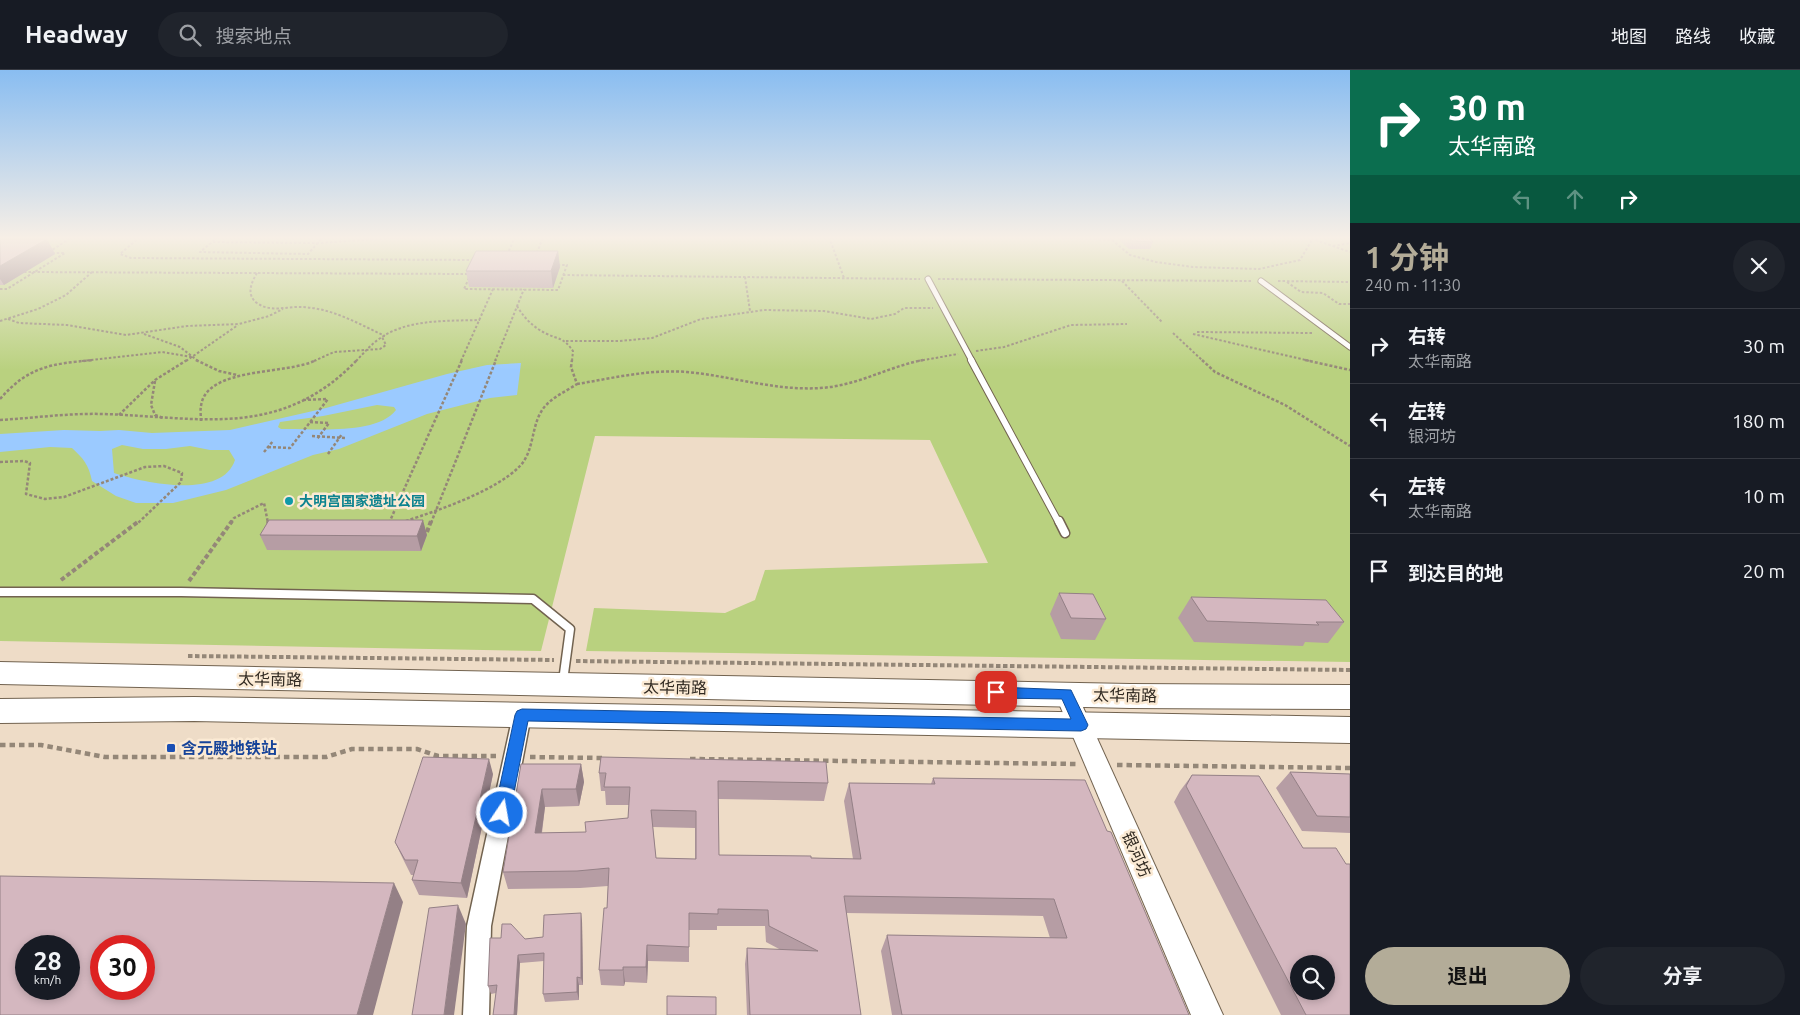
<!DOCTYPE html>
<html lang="zh">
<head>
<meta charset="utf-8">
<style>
  :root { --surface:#171b24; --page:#20242c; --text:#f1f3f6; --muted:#9ea1a6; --line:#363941; --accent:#b3ac98 }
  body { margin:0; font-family:Ubuntu,"Noto Sans SC",sans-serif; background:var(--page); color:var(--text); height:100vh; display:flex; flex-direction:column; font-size:19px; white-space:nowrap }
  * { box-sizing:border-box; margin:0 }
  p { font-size:16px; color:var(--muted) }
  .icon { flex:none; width:28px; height:28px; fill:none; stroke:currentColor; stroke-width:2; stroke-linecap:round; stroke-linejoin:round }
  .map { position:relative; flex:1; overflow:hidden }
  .sheet { display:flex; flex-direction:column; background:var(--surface); width:450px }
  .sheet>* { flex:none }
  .top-card { background:#0b6e4f; color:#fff; overflow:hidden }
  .buttons { position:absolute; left:1290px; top:885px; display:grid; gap:10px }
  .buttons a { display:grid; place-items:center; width:45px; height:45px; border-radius:50%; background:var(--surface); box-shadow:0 2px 8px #0003; font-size:25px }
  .speed { position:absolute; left:15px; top:865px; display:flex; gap:10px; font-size:25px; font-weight:700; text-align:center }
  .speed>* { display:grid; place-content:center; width:65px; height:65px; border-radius:50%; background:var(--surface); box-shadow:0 2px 8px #0003; line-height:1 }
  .speed small { font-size:12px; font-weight:400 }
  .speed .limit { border:8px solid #d22; background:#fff; color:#111 }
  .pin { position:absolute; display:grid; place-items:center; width:42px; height:42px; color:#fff; margin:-21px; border-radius:10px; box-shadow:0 2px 8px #0006 }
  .me { position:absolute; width:55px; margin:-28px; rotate:12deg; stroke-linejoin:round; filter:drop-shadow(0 0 4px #0008) }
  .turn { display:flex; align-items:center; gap:18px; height:105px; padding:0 15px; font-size:22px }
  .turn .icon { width:65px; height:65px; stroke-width:2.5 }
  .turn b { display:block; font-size:35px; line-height:42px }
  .lanes { display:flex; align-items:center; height:48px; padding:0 15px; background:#0003; justify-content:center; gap:25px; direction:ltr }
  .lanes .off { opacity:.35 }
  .round { display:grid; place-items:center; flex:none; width:52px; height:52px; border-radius:26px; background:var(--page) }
  .summary { display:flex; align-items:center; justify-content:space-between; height:85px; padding:0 15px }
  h1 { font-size:30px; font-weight:700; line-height:38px; color:var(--accent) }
  .action { display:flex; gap:10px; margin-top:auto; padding:10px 15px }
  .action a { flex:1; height:58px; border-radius:30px; background:var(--accent); color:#111; font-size:20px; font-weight:700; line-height:58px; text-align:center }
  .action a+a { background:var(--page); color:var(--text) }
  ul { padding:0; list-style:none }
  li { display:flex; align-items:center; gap:15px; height:75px; padding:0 15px; border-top:1px solid var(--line) }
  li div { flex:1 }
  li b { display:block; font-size:19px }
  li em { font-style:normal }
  header { display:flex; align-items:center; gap:30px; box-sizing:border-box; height:70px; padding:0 25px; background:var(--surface); border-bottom:1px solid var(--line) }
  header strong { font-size:24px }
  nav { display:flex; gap:28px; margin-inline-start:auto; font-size:18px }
  .search { width:350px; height:45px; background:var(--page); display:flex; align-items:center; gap:12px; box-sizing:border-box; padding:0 18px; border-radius:28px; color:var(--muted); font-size:19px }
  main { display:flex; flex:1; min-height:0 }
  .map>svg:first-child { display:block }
</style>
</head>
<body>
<header>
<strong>Headway</strong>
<div class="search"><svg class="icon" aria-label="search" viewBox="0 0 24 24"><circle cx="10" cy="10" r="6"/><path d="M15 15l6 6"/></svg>搜索地点</div>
<nav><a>地图</a><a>路线</a><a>收藏</a></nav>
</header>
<main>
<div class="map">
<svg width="1350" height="945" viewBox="0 0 1350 945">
  <rect width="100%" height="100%" fill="#eedcc7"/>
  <!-- green -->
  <polygon fill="#b9d17f" points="0,167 1350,167 1350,592 586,581 594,538 725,543 755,530 765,500 988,493 930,370 595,366 541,581 0,571"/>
  <!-- water -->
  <path fill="#9bcaff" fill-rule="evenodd" d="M521 293 517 325 490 328 427 344 339 379 313 385 226 420 173 433H136L116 426 92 411C89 395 83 388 72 378L50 377 0 382V364L64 360 100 361 119 360 152 363 230 360 326 338 447 304 487 295ZM377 335 394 337 396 340C376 366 311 358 281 359L278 357 280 352 323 346ZM122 375 143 379H166L190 376 210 380H229L235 390C222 430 144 413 114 403L112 379Z"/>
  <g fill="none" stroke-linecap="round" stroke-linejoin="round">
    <!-- service-far2 casing -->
    <g stroke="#726350" stroke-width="7">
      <g id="service-far2">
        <polyline points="928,209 972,291"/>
        <polyline points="1261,211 1350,277"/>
      </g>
    </g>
    <!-- service-far1 casing -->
    <g stroke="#726350" stroke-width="8">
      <polyline id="service-far1" points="971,290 1059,453"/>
    </g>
    <!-- service casing -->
    <g stroke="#726350" stroke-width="11">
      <g id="service">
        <polyline points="1059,451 1065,463"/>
        <polyline points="0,522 181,522 533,529 570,559 563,611"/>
      </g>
    </g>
    <!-- minor casing -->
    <g stroke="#726350" stroke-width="3">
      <polygon id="minor" points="522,637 529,640 531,645 491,856 489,945 463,945 467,856 513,645 515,640"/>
    </g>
    <!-- tertiary casing -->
    <g stroke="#726350" stroke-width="2">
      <polygon id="tertiary" points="1066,615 1074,618 1077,624 1223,945 1191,945 1055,624 1058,618"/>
    </g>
    <!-- primary casing -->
    <g stroke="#726350" stroke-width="2">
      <g id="primary">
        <polygon points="0,592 1130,614 1350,615 1350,639 1130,638 0,614"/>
        <polygon points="194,627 1350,647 1350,673 194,651 0,653 0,629"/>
      </g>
    </g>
    <!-- path-far3 -->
    <g stroke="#948778" stroke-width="2" stroke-dasharray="2.5 2" stroke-linecap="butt">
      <polyline points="140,167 120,184 131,188 475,190"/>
      <polyline points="218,167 200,182 308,184 323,167"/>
      <polyline points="829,167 844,208"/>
      <polyline points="1058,167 1112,170 1130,185 1156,192 1193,197 1259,199 1300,190 1312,170"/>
      <polyline points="1307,167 1350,182"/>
      <polyline points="213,172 318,173 409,167"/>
      <polyline points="1333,176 1350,173"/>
      <polyline points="49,182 72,167"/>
      <polyline points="537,183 543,167"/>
      <polyline points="507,185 515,167"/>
      <polyline points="24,202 470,204"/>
      <path d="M257 203C251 213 246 225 257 233 271 243 287 236 302 237 332 238 359 254 385 266"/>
      <polyline points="563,205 920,209"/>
      <polyline points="745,207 750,241"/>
      <polyline points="469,208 464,219 558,220 567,195 556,195"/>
      <polyline points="938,209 1252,211"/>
      <polyline points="1122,211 1162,252"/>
      <polyline points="1278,211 1350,212"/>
      <polyline points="1287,212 1301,222 1323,223 1339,234 1350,234"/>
      <polyline points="0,219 7,219 65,183 51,183"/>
      <path d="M517 236C524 248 534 258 547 264 560 270 563 267 573 281L572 291"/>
      <polyline points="8,249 19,253 67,255 126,265 187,256 239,254 269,246 283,239"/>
      <polyline points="0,251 38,239 66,225 92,202"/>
      <polyline points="1197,262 1313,263"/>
      <polyline points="1173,263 1203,291"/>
      <polyline points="144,264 180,277 198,291"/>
      <polyline points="1193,264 1310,291"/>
      <polyline points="566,271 620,271 652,268 701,249 764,240 824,241 871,249 895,244 904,238 933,238"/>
      <polyline points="976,281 1004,277 1071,255 1127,254"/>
      <polyline points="82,291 162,282 192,287"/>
      <polyline points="186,291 238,255"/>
      <polyline points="314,291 334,282 380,279 386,275 382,267"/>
      <path d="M356 291C364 283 372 273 382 267 409 249 448 251 480 250"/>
      <polyline points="461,291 493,219"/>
      <polyline points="495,291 524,219"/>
      <polyline points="918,291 958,284"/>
    </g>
    <!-- path-far2 -->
    <g stroke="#948778" stroke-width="2.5" stroke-dasharray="3 2" stroke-linecap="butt">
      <polyline points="196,290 219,301 237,305"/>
      <polyline points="1202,290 1215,302 1285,335 1350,376"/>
      <polyline points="1305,290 1350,300"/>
      <polyline points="155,311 151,335 155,345 163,348"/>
      <path d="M577 314C613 308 650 299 687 302 731 306 775 321 820 318 857 316 887 297 923 290"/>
      <path d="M0 329C29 296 51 294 93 290"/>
      <polyline points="303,330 327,329"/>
      <polyline points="119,345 155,310 187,290"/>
      <path d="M0 350C34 348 68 343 103 344 201 347 280 370 357 290"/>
      <path d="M201 351C201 346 200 340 201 336 206 296 289 305 316 290"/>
      <polyline points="310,352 329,353 317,369"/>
      <polyline points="312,366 345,368"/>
      <polyline points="268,377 290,378 328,329"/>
      <polyline points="264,382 273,371"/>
      <polyline points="328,384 342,364"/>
      <polyline points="0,392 24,391 30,393 26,424 45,429 64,427 145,397 164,396 182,403 181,412 138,453"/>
      <path d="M406 451C439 440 496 421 520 396 534 381 531 359 541 342 548 329 565 322 577 314L571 297 572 290"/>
      <polyline points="231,453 234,448 264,433 268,453"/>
      <polyline points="389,453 462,290"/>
      <polyline points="431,453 496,290"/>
    </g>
    <!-- path-far1 -->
    <g stroke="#948778" stroke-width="4" stroke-dasharray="4.5 2.5" stroke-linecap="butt">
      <polyline points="268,451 269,456"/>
      <polyline points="427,462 431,451"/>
      <polyline points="61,510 139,451"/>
      <polyline points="189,511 232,451"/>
      <polyline points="188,586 554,590"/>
      <polyline points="576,591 1350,600"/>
    </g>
    <!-- path -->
    <g stroke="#948778" stroke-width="4.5" stroke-dasharray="5.5 4" stroke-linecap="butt">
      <polyline points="0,675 41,675 105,687 326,687 352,679 417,679 438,686 496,686"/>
      <polyline points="530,687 604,688"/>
      <polyline points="690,689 1076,694"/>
      <polyline points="1117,695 1350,698"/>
    </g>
    <!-- service-far2 -->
    <use href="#service-far2" stroke="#fff" stroke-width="5"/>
    <!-- service-far1 -->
    <use href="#service-far1" stroke="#fff" stroke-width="6"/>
    <!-- service -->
    <use href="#service" stroke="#fff" stroke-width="8"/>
    <!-- minor -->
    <use href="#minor" fill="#fff" fill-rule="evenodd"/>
    <!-- tertiary -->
    <use href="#tertiary" fill="#fff" fill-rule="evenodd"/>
    <!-- primary -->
    <use href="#primary" fill="#fff" fill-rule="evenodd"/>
  </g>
  <!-- wall -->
  <g fill="#b69da4" fill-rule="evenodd">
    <polygon points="1116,167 1148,167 1153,172 1150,179 1129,179"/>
    <polygon points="0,169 47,169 55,184 4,215 0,215"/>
    <polygon points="558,181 560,197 553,218 469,217 466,201"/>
    <polygon points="260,465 427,465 421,481 267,480"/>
    <polygon points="1059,523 1106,549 1095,570 1061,569 1050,544"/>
    <polygon points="1191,527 1344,552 1328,573 1305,572 1303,576 1194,572 1178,548"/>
    <path d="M521 694H581L584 712 579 736 545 737 542 763 586 762 628 748 629 735H606L605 721H601L599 703 828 713 824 731 718 729 719 785 853 789 844 731 849 713 931 714 933 708 1107 761 1189 945H892L881 881 887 865 1050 868 1043 846 846 843 861 945H747L745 894 747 878 781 880 766 872 765 856H717V860H689V892L648 891 647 913 625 912 624 916 601 915 599 900 607 838 608 816 580 818 508 819 503 802ZM653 757 695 758V789L656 788Z"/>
    <polygon points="1290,702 1350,704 1350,763 1302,761 1276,718"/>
    <polygon points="493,704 467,828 419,825 412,810 414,805 411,805 402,787 395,772"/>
    <polygon points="1192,705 1303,778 1346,794 1350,945 1281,945 1174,732 1180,721"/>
    <polygon points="582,851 583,915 579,915 579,930 545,932 543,924 544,891 520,893 517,945 493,945 496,923 491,924 488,916 525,869 543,867"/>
  </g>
  <!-- shaded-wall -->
  <g fill="#948086">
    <polygon points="47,169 55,184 4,215 0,209 0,196"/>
    <polygon points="558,181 560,197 553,218 551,201"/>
    <polygon points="423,450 427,465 421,481 417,466"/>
    <polygon points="489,689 493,704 467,828 461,813"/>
    <polygon points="581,694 584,712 579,736 576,719"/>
    <polygon points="542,719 545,737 539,781 535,763"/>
    <polygon points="394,813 403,832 373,945 357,945"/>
    <polygon points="458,835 466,854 454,945 444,945"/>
    <polygon points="581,843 582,851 583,915 581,908"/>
    <polygon points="647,875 648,891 647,913 646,897"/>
    <polygon points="518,885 520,893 517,945 514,945"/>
    <polygon points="623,897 625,912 624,916 623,900"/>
    <polygon points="577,907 579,915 579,930 577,922"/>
  </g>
  <!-- building -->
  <g fill="#d4b7bf" stroke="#948086" fill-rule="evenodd">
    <polygon points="1127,167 1148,167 1153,172 1132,171"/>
    <polygon points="0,169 47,169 0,196"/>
    <polygon points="476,181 558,181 551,201 466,201"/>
    <polygon points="269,450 423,450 417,466 260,465"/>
    <polygon points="1059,523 1093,524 1106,549 1071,548"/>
    <polygon points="1191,527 1326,530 1344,552 1316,552 1319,555 1207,551"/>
    <polygon points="423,687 489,689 461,813 412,810 418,790 405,790 395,772"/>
    <path d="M601 687 826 692 828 713 718 711 719 785 811 786V788L861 789 849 713 935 714 933 708 1085 710 1107 761 1111 762 1189 945H902L887 865 1067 868 1054 829 844 826 861 945H750L747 878 818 881 769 856 768 840 718 839V844L689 843V877L647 875 646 897H623V900H599L604 838H607L609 798 577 801 503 802 521 694H581L576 719H542L535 763 586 762 585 752 628 748 630 717H604L606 703H599ZM651 740 696 741V789L656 788Z"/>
    <polygon points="1290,702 1350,704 1350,747 1317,746"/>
    <path d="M1192 705 1259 706 1303 778H1336L1346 794H1350V945H1306L1186 716ZM1299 894H1326V921H1299Z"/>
    <path d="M0 806 394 813 357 945H0ZM26 876H69V919H26ZM101 876H144V919H101Z"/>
    <polygon points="458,835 444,945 412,945 429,838"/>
    <polygon points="581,843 581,908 577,907 577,922 543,924 544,883 518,885 514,945 493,945 497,915 488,916 490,868 501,868 502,854 511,854 525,869 543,867 544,845"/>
    <polygon points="667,926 716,927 716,945 667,945"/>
  </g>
  <!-- sky -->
  <linearGradient id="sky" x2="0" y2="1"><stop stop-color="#89bdf1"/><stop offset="0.56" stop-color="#f7efe6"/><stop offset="1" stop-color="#f7efe6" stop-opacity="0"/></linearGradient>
  <rect width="1350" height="300" fill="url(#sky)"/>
  <!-- route -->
  <polygon fill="#1a73e8" stroke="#114b97" points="996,617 1071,620 1088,655 1086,659 1081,661 528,651 510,743 508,748 502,750 497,748 494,743 515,645 517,641 522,639 1071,649 1062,629 996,628 991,626 989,622 991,618"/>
  <!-- markers -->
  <circle fill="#0f9aa8" stroke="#fbead4" stroke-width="2" cx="289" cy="431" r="5"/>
  <rect fill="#1a4fb4" stroke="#fbead4" stroke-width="2" x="166" y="673" width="10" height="10" rx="2.5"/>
  <g text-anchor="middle" stroke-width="5" stroke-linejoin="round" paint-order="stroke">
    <!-- culture labels -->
    <g font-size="14" font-weight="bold" fill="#0d838f" stroke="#fbead4" text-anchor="start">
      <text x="299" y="436">大明宫国家遗址公园</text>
    </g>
    <!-- near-street labels -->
    <g font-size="16" fill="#302921" stroke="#fbead4">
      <text transform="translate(270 609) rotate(1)" y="6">太华南路</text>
      <text transform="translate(675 617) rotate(1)" y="6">太华南路</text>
      <text transform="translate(1125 625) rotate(1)" y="6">太华南路</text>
      <text transform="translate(1137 784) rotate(66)" y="6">银河坊</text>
    </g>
    <!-- near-transit labels -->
    <g font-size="16" font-weight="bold" fill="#164399" stroke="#fbead4" text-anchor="start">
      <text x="181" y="684">含元殿地铁站</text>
    </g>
  </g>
</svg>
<div class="buttons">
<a><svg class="icon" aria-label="search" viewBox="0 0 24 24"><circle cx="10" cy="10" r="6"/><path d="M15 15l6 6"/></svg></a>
</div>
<div class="speed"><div>28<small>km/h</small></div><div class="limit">30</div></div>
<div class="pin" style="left:996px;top:622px;background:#d93025"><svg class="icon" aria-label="arrive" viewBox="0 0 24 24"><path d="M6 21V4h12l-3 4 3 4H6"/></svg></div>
<svg class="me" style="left:502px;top:743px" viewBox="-20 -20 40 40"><circle r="17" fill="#1a73e8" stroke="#fff" stroke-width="3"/><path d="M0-11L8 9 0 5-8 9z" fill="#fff"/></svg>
</div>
<section class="sheet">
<div class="top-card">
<div class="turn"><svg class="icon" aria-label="right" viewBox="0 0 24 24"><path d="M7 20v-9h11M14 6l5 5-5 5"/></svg><div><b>30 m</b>太华南路</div></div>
<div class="lanes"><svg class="icon off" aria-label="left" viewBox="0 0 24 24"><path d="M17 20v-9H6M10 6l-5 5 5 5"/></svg><svg class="icon off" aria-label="ahead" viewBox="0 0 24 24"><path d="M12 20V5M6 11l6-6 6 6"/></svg><svg class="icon" aria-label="right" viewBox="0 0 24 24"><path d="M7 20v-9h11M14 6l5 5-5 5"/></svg></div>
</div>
<div class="summary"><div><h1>1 分钟</h1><p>240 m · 11:30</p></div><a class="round"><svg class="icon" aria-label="close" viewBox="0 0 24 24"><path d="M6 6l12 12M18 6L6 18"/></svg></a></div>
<ul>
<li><svg class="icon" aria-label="right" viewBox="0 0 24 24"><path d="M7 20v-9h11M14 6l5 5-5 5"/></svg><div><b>右转</b><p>太华南路</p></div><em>30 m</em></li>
<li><svg class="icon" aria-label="left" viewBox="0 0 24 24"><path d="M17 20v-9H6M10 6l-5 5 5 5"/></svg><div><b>左转</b><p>银河坊</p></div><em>180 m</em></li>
<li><svg class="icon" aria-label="left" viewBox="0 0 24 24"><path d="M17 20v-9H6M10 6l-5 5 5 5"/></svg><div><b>左转</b><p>太华南路</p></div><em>10 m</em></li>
<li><svg class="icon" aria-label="arrive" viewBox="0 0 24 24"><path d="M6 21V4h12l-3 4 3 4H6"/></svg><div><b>到达目的地</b></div><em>20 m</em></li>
</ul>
<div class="action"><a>退出</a><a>分享</a></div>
</section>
</main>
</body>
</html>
